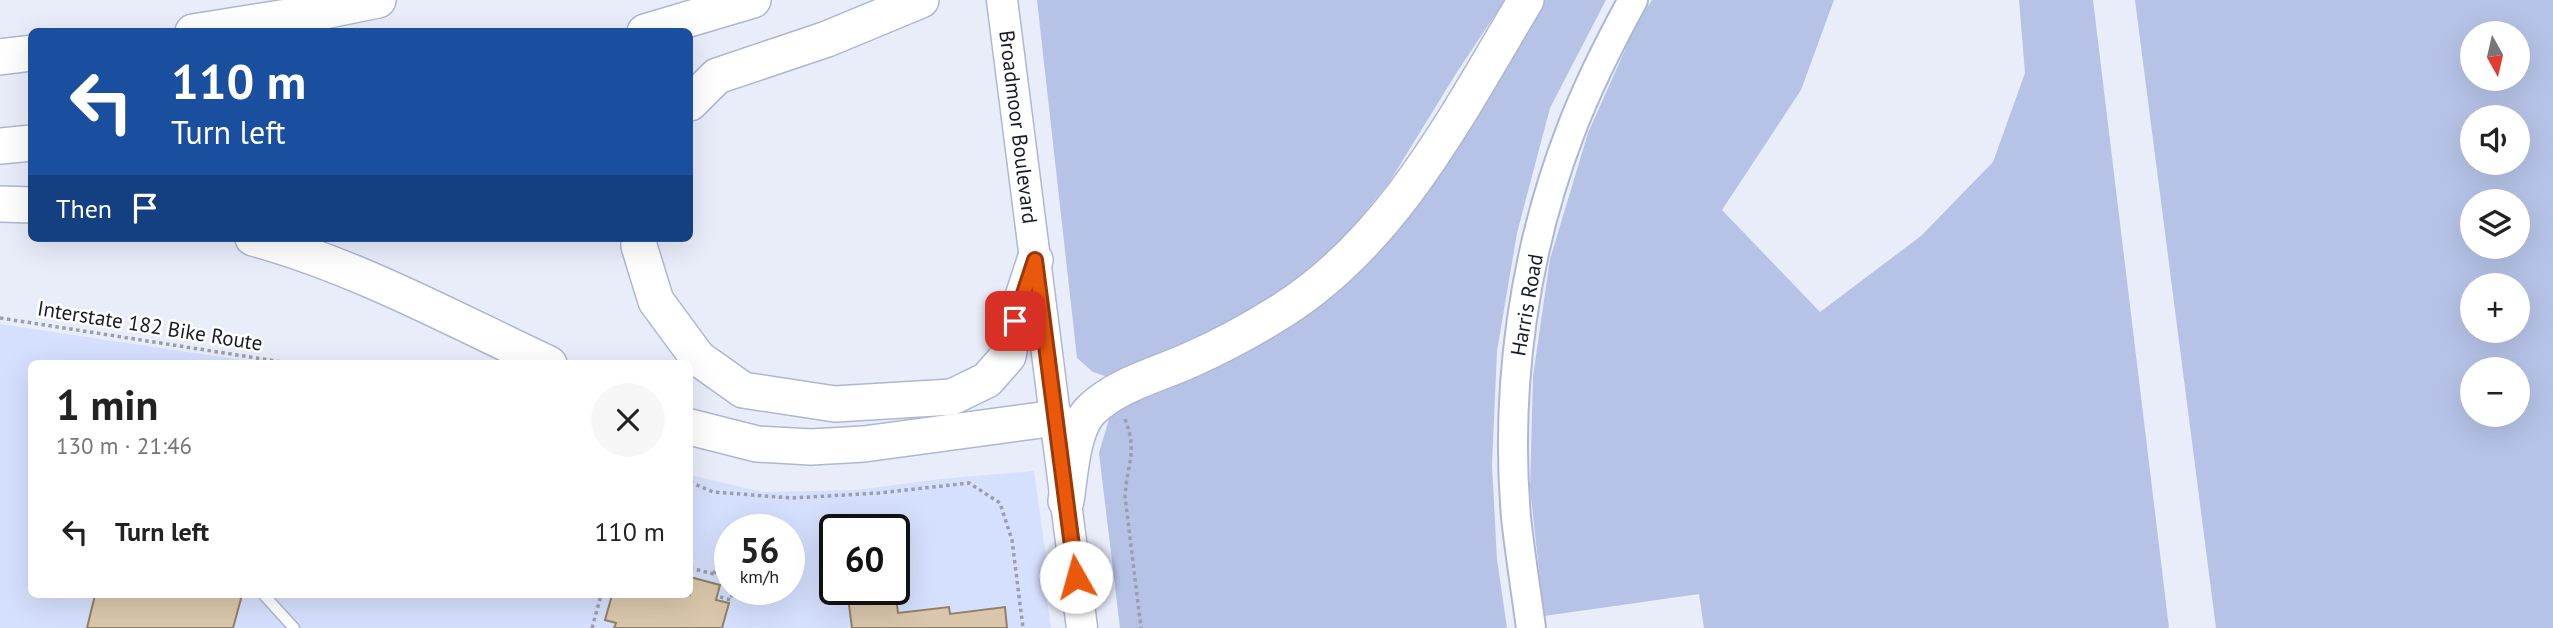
<!DOCTYPE html>
<html lang="en">
<head>
<meta charset="utf-8">
<style>
  :root { --surface:#fff; --page:#f6f6f6; --text:#222; --muted:#767676 }
  body { margin:0; font-family:"PT Sans",sans-serif; background:var(--page); color:var(--text); height:100vh; display:flex; flex-direction:column; font-size:26px; white-space:nowrap }
  * { box-sizing:border-box; margin:0 }
  p { font-size:23px; color:var(--muted) }
  .icon { flex:none; width:38px; height:38px; fill:none; stroke:currentColor; stroke-width:2; stroke-linecap:round; stroke-linejoin:round }
  .map { position:relative; flex:1; overflow:hidden }
  .sheet { position:absolute; left:28px; top:360px; width:665px; height:238px; display:flex; flex-direction:column; background:var(--surface); border-radius:10px; box-shadow:0 7px 28px #0002 }
  .sheet>* { flex:none }
  .guide { position:absolute; left:28px; top:28px; width:665px; height:214px; border-radius:10px; box-shadow:0 7px 28px #0002; background:#1a4fa0; color:#fff; overflow:hidden }
  .needle { width:46px; rotate:172deg }
  .buttons { position:absolute; left:2460px; top:21px; display:grid; gap:14px }
  .buttons a { display:grid; place-items:center; width:70px; height:70px; border-radius:50%; background:var(--surface); box-shadow:0 7px 28px #0002; font-size:35px }
  .speed { position:absolute; left:714px; top:514px; display:flex; gap:14px; font-size:35px; font-weight:700; text-align:center }
  .speed>* { display:grid; place-content:center; width:91px; height:91px; border-radius:50%; background:var(--surface); box-shadow:0 7px 28px #0002; line-height:1 }
  .speed small { font-size:18px; font-weight:400 }
  .speed .limit { border:4px solid #111; border-radius:10px; background:#fff; color:#111 }
  .pin { position:absolute; display:grid; place-items:center; width:60px; height:60px; color:#fff; margin:-30px; border-radius:14px; box-shadow:0 4px 10px #0006 }
  .me { position:absolute; width:77px; margin:-38px; rotate:353deg; stroke-linejoin:round; filter:drop-shadow(0 0 5px #0008) }
  .turn { display:flex; align-items:center; gap:24px; height:147px; padding:0 28px; font-size:32px }
  .turn .icon { width:91px; height:91px; stroke-width:2.5 }
  .turn b { display:block; font-size:49px; line-height:60px }
  .then { display:flex; align-items:center; height:66px; padding:0 28px; background:#0003; gap:14px; font-size:26px }
  .round { display:grid; place-items:center; flex:none; width:74px; height:74px; border-radius:37px; background:var(--page) }
  .summary { display:flex; align-items:center; justify-content:space-between; height:119px; padding:0 28px }
  h1 { font-size:42px; font-weight:800; line-height:52px }
  ul { padding:0; list-style:none }
  li { display:flex; align-items:center; gap:21px; height:105px; padding:0 28px }
  li div { flex:1 }
  li b { display:block; font-size:26px }
  li em { font-style:normal }
  .map>svg:first-child { display:block }
</style>
</head>
<body>
<div class="map">
<svg width="2553" height="628" viewBox="0 0 2553 628">
  <rect width="100%" height="100%" fill="#e9edfa"/>
  <!-- built -->
  <path fill="#d5e0fe" fill-rule="evenodd" d="M0 324 268 364H32V595H690V475L763 492 856 490 940 479 1034 471 1046 557 1044 580 1051 628H0ZM730 530H789V590H730ZM835 530H894V590H835Z"/>
  <!-- green -->
  <g fill="#b6c3e7" fill-rule="evenodd">
    <polygon points="1037,0 1505,0 1457,72 1390,181 1348,233 1297,280 1246,319 1111,378 1093,372 1077,358"/>
    <polygon points="1544,0 1606,0 1550,108 1517,233 1497,351 1492,465 1497,559 1507,628 1120,628 1099,453 1111,412 1226,362 1472,118"/>
    <polygon points="1652,0 1834,0 1801,90 1722,210 1820,312 1921,236 1993,162 2025,73 2019,0 2093,0 2169,628 1704,628 1699,594 1544,616 1530,488 1533,376 1550,259 1588,133 1637,23"/>
    <path d="M2135 0H2553V628H2216ZM2473 33H2518V79H2473ZM2473 117H2518V163H2473ZM2473 201H2518V247H2473ZM2473 285H2518V331H2473ZM2473 369H2518V415H2473Z"/>
  </g>
  <!-- building -->
  <g fill="#dac7ab" stroke="#928066" stroke-width="2">
    <polygon points="690,577 720,585 716,600 729,603 722,628 614,628 616,623 605,620 612,595 690,595"/>
    <polygon points="847,590 895,590 898,613 949,607 950,614 1005,607 1007,628 852,628"/>
    <polygon points="95,595 242,595 233,628 87,628"/>
  </g>
  <g fill="none" stroke-linecap="round" stroke-linejoin="round">
    <!-- lane casing -->
    <g stroke="#adb7d4" stroke-width="13">
      <polyline id="lane" points="264,595 294,628"/>
    </g>
    <!-- secondary casing -->
    <g stroke="#adb7d4" stroke-width="32">
      <path id="secondary" d="M1531 628C1526 591 1520 554 1516 517 1505 388 1524 251 1571 130 1588 85 1610 42 1633 0"/>
    </g>
    <!-- primary casing -->
    <g stroke="#adb7d4" stroke-width="33">
      <polyline id="primary" points="1002,0 1082,628"/>
    </g>
    <!-- highway casing -->
    <g stroke="#adb7d4" stroke-width="38">
      <g id="highway">
        <polyline points="193,32 319,12 378,0"/>
        <polyline points="645,32 753,0"/>
        <polyline points="0,57 32,53"/>
        <polyline points="690,103 717,76 827,39 921,0"/>
        <polyline points="0,146 32,143"/>
        <polyline points="0,204 32,205"/>
        <path d="M253 238C356 266 453 319 549 364"/>
        <polyline points="639,238 639,246 656,301 698,358 743,390 835,404 952,397 987,380 1008,356 1015,321 1035,260"/>
        <polyline points="690,427 757,444 811,447 864,444 1056,418"/>
        <path d="M1066 501C1070 476 1072 429 1091 410 1118 384 1157 375 1190 360 1222 346 1253 329 1283 310 1396 238 1459 111 1526 0"/>
      </g>
    </g>
    <!-- path -->
    <g stroke="#9b9fab" stroke-width="3.5" stroke-dasharray="3.5 3.5" stroke-linecap="butt">
      <polyline points="0,318 295,364"/>
      <path d="M1125 419C1138 453 1127 463 1125 496L1141 628"/>
      <polyline points="690,482 713,492 792,498 879,493 969,483 1000,503 1012,540 1023,628"/>
      <polyline points="690,568 730,578"/>
      <polyline points="714,574 722,544"/>
      <polyline points="720,597 731,600 733,590"/>
      <polyline points="592,628 601,595"/>
    </g>
    <!-- lane -->
    <use href="#lane" stroke="#fff" stroke-width="10"/>
    <!-- secondary -->
    <use href="#secondary" stroke="#fff" stroke-width="28"/>
    <!-- primary -->
    <use href="#primary" stroke="#fff" stroke-width="30"/>
    <!-- highway -->
    <use href="#highway" stroke="#fff" stroke-width="35"/>
  </g>
  <g fill="none" stroke-linecap="round" stroke-linejoin="round">
    <!-- route casing -->
    <g stroke="#983908" stroke-width="18">
      <polyline id="route" points="1015,321 1035,260 1076,577"/>
    </g>
    <!-- route -->
    <use href="#route" stroke="#ea580c" stroke-width="12"/>
  </g>
  <g text-anchor="middle" stroke-width="5" stroke-linejoin="round" paint-order="stroke">
    <!-- street labels -->
    <g font-size="21" fill="#171b25" stroke="#fff">
      <text transform="translate(1018 127) rotate(83)" y="7">Broadmoor Boulevard</text>
      <text transform="translate(1527 305) rotate(-80)" y="7">Harris Road</text>
      <text transform="translate(150 326) rotate(9)" y="7">Interstate 182 Bike Route</text>
    </g>
  </g>
</svg>
<div class="buttons">
<a><svg class="needle" viewBox="-14 -14 28 28"><path d="M0-13l5 13h-10z" fill="#e53935"/><path d="M0 13l5-13h-10z" fill="#767676"/></svg></a>
<a><svg class="icon" aria-label="sound" viewBox="0 0 24 24"><path d="M4 9h4l5-4v14l-5-4H4zM17 9q2 3 0 6"/></svg></a>
<a><svg class="icon" aria-label="layers" viewBox="0 0 24 24"><path d="M12 4l9 5-9 5-9-5zM3 14l9 5 9-5"/></svg></a>
<a>+</a>
<a>−</a>
</div>
<div class="speed"><div>56<small>km/h</small></div><div class="limit">60</div></div>
<div class="pin" style="left:1015px;top:321px;background:#d93025"><svg class="icon" aria-label="arrive" viewBox="0 0 24 24"><path d="M6 21V4h12l-3 4 3 4H6"/></svg></div>
<svg class="me" style="left:1076px;top:577px" viewBox="-20 -20 40 40"><circle r="19" fill="#fff"/><path d="M0-13L10 11 0 6-10 11z" fill="#ea580c"/></svg>
<div class="guide">
<div class="turn"><svg class="icon" aria-label="left" viewBox="0 0 24 24"><path d="M17 20v-9H6M10 6l-5 5 5 5"/></svg><div><b>110 m</b>Turn left</div></div>
<div class="then">Then<svg class="icon" aria-label="arrive" viewBox="0 0 24 24"><path d="M6 21V4h12l-3 4 3 4H6"/></svg></div>
</div>
<section class="sheet">
<div class="summary"><div><h1>1 min</h1><p>130 m · 21:46</p></div><a class="round"><svg class="icon" aria-label="close" viewBox="0 0 24 24"><path d="M6 6l12 12M18 6L6 18"/></svg></a></div>
<ul>
<li><svg class="icon" aria-label="left" viewBox="0 0 24 24"><path d="M17 20v-9H6M10 6l-5 5 5 5"/></svg><div><b>Turn left</b></div><em>110 m</em></li>
</ul>
</section>
</div>
</body>
</html>
